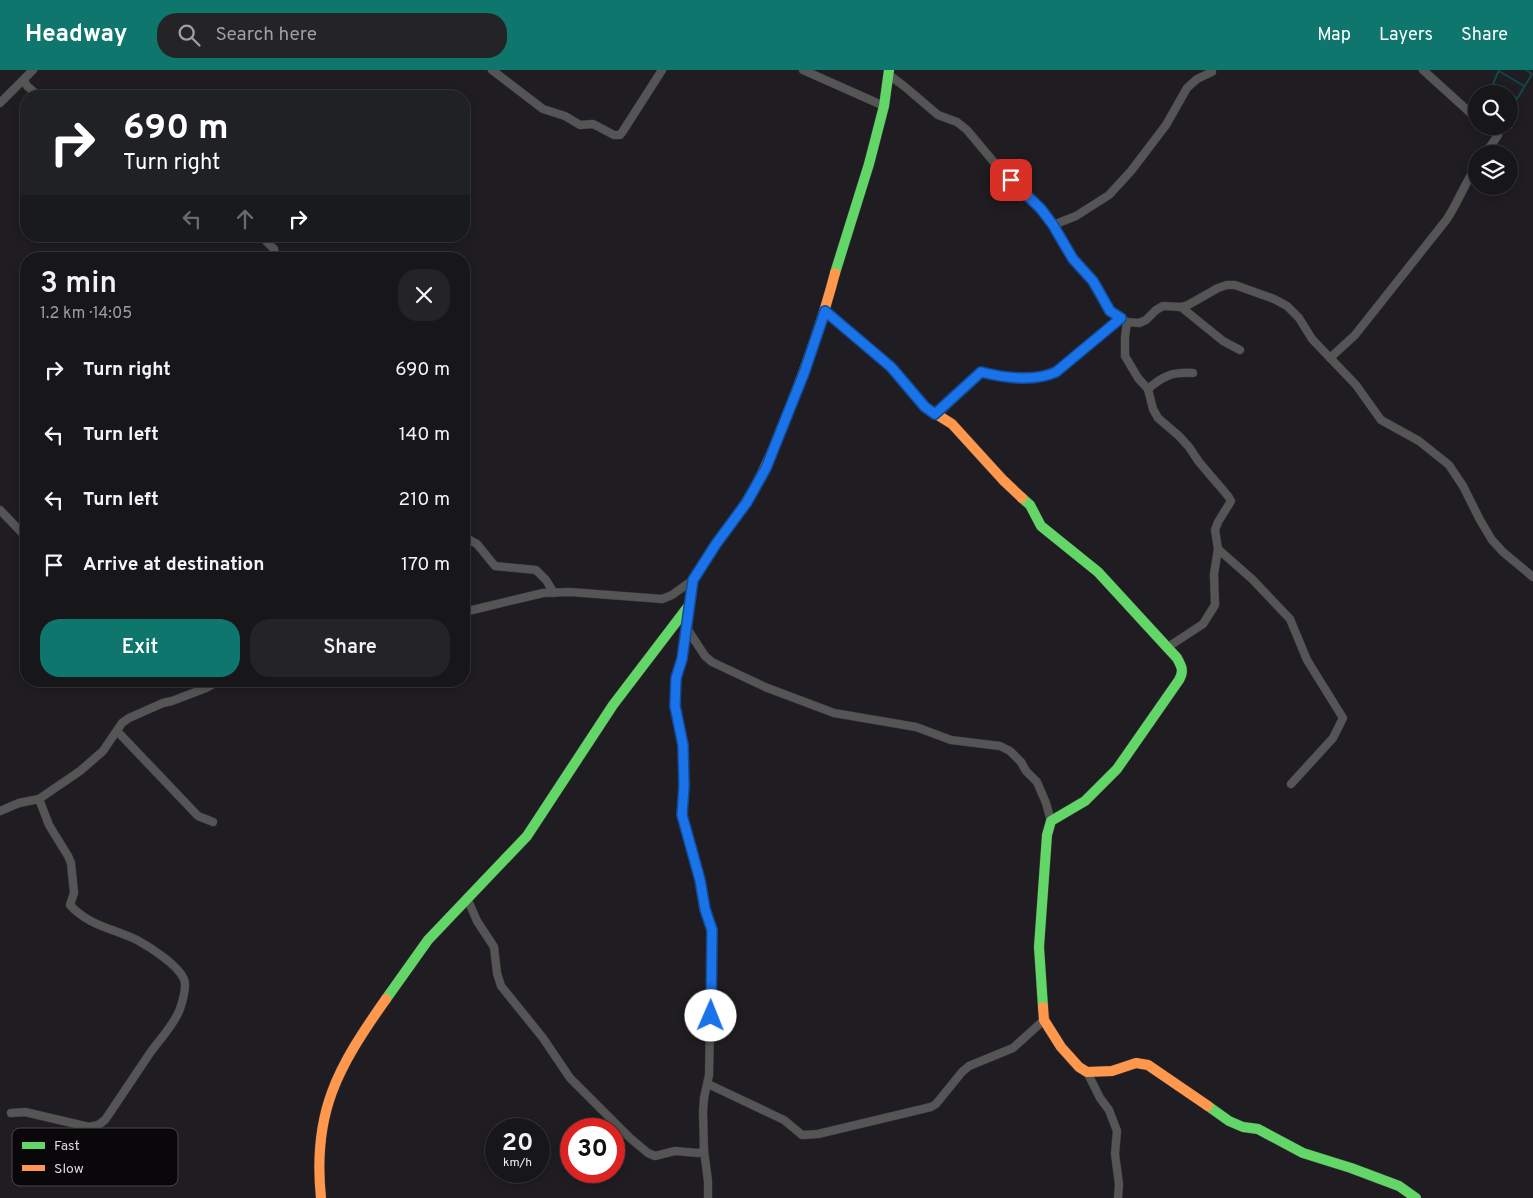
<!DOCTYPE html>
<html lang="en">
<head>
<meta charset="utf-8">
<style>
  :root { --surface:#171619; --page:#242326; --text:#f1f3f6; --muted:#9e9fa2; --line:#363538; --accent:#0f766e }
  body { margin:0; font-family:Overpass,sans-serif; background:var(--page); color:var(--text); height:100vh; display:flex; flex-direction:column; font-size:19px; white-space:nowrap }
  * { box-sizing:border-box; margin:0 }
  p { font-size:16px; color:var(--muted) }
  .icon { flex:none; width:28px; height:28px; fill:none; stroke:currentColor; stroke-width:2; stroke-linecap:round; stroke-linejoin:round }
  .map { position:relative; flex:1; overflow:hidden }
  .panel { position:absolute; left:20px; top:182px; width:450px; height:435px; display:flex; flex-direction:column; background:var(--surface); border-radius:20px; box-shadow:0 2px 8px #0003,0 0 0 1px var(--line) }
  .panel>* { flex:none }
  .banner { position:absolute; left:20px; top:20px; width:450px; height:152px; border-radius:20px; box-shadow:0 2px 8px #0003,0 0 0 1px var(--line); background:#202124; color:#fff; overflow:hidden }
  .tools { position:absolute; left:1468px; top:15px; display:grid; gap:10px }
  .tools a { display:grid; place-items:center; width:50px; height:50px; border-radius:50%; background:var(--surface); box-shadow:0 2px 8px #0003,0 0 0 1px var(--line); font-size:25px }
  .speed { position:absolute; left:485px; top:1048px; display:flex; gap:10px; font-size:25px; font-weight:700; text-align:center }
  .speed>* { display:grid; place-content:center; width:65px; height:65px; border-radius:50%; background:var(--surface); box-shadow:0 2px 8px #0003,0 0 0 1px var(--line); line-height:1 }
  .speed small { font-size:12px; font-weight:400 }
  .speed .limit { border:8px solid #d22; background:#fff; color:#111 }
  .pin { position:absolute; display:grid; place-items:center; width:42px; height:42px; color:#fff; margin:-21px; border-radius:10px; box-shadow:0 2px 8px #0006 }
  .me { position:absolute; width:55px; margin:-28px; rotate:1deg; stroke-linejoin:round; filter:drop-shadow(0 0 4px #0008) }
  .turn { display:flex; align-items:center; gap:18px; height:105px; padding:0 20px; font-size:22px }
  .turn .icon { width:65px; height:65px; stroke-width:2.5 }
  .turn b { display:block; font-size:35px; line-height:42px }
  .lanes { display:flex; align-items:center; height:48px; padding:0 20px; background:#0003; justify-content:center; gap:25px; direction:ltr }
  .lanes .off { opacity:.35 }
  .round { display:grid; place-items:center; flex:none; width:52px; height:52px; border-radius:20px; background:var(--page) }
  .overview { display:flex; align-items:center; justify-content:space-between; height:85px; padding:0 20px }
  h1 { font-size:30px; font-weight:600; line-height:38px }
  .cta { display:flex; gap:10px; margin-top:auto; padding:10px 20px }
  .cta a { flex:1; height:58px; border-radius:20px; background:var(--accent); color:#fff; font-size:20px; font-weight:600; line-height:58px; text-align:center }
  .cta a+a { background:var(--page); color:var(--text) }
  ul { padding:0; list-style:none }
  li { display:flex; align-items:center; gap:15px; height:65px; padding:0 20px }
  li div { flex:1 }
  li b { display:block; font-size:19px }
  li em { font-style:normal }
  header { display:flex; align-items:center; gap:30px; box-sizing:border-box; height:70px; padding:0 25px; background:var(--accent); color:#fff }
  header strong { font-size:24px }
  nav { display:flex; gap:28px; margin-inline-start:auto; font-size:18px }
  .search { width:350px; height:45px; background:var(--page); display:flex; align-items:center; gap:12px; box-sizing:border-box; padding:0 18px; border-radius:20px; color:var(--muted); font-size:19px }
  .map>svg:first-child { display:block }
</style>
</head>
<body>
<header>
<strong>Headway</strong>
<div class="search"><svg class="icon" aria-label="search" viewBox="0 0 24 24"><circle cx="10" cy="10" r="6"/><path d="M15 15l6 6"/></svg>Search here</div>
<nav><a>Map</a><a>Layers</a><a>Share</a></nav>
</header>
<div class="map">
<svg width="1533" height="1128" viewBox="0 0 1533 1128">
  <rect width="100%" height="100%" fill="#1f1d21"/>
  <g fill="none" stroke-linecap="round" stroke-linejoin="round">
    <!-- stream -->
    <g stroke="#10464d" stroke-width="2">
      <polyline points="1499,0 1493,14 1517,28"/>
      <polyline points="1499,1 1524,16"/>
      <polyline points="1514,34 1532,4 1526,0"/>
    </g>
    <!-- street casing -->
    <g stroke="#39383a" stroke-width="9">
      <g id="street">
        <polyline points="492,0 543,39 565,46 580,55 593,54 614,65 620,65 623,61 662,0"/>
        <polyline points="803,0 884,36"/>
        <polyline points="1423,0 1476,48"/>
        <polyline points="889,5 904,16 938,45 957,52 967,60 998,97 1041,139 1053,155 1073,189 1093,211 1110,241 1117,246 1127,252 1139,253 1146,250 1156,240 1163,236 1181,237 1188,235 1218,218 1227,215 1235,215 1274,229 1287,236 1299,248 1312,269 1356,315 1381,350 1419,371 1449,395 1463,416 1480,450 1492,470 1503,482 1533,507"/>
        <polyline points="24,10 27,16 39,26"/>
        <polyline points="0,33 33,0"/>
        <polyline points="1485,84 1498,65 1486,56"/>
        <polyline points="1053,155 1076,146 1109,125 1131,101 1166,55 1187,18 1197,9 1212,2"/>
        <polyline points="261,166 274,179 275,189"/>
        <polyline points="1181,237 1223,271 1240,280"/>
        <polyline points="1127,252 1125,267 1125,286 1138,308 1148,319 1153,339 1158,348 1179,366 1189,377 1199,392 1228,426 1231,431 1218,452 1215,460 1218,479 1214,504 1215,535 1203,554 1168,577"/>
        <path d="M1330 288 1355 265 1447 149C1458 132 1465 113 1476 97"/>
        <path d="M1148 319C1164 305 1173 302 1193 303"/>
        <path d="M935 344 981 302C1005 308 1034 312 1056 302L1121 249"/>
        <polyline points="0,440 26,467"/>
        <polyline points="464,467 477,474 495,496 536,500 546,510 554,523"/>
        <polyline points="1218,479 1252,509 1290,549 1307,590 1343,648 1333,668 1291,714"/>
        <polyline points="689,535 681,589 675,608 675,635 682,663 683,675 684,716 682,745 700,809 705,839 712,859 709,1005 704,1028 703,1042 704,1081 708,1111 708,1128"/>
        <polyline points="464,542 543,523 570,522 662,529 672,525 693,510"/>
        <polyline points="686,557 705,586 712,592 765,617 834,643 916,657 951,670 1000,676 1010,681 1021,692 1026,701 1037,712 1046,733 1051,751"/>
        <polyline points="117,661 198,746 213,752"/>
        <polyline points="0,741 19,733 39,729 80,701 103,681 122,653 129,648 163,633 172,631 206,618 219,611"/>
        <polyline points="467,828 477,851 494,877 497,903 501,916 543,968 570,1008 630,1068 648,1083 655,1086 675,1081 698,1083 704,1081"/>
        <polyline points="1087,1002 1100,1028 1109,1040 1117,1061 1115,1084 1119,1114 1118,1128"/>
        <polyline points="708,1014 784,1050 802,1065 818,1064 931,1037 936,1034 962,1002 969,996 1013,978 1044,950"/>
        <path d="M11 1043 25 1042 89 1057 98 1055 105 1050C120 1028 135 1005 150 983 160 969 174 955 180 939 183 930 187 917 184 909 178 895 150 877 137 870 112 858 89 856 70 835L74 823 71 793 68 786 49 755 39 729"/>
      </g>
    </g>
    <!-- fast casing -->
    <g stroke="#39383a" stroke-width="11">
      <g id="fast">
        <polyline points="835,203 869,94 884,36 889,0"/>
        <path d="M1022 428 1030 435 1041 456 1098 502 1177 588C1182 597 1184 601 1179 610L1117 699 1085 731 1051 751 1047 765 1039 877 1043 937"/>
        <polyline points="386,929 428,870 527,766 613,635 690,534 693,510 716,474 736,447"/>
        <polyline points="1208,1036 1229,1051 1243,1057 1258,1059 1303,1083 1351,1098 1399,1116 1416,1128"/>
      </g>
    </g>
    <!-- slow casing -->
    <g stroke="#39383a" stroke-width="11">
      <g id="slow">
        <polyline points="825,241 891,297 925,337 952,354 1003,410 1022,428"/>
        <path d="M736 447C758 417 772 383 786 348 805 300 822 253 835 203"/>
        <polyline points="1043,937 1044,950 1061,977 1079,997 1087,1002 1112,1001 1136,993 1148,995 1208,1036"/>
        <path d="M321 1128C312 1042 338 997 386 929"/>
      </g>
    </g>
    <!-- street -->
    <use href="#street" stroke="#565555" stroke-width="8"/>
    <!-- fast -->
    <use href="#fast" stroke="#63d668" stroke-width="10"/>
    <!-- slow -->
    <use href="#slow" stroke="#ff974d" stroke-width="10"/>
  </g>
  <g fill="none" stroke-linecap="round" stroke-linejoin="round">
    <!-- route casing -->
    <g stroke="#114b97" stroke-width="12">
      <path id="route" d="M711 946 712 860 705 839 700 810 682 745 684 716 683 675 675 636 676 608 682 589 693 510 716 474 747 432 766 398 804 303 825 241 891 297 925 337 935 344 981 302C1005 308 1034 312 1056 302L1121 248 1110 241 1093 211 1073 189 1053 155 1041 139 1011 110"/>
    </g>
    <!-- route -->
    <use href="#route" stroke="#1a73e8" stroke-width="9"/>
  </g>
  <!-- legend -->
  <rect x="12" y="1058" width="166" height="58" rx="8" fill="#09070a" stroke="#484649" stroke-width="1"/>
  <rect x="22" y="1072" width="23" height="7" fill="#63d668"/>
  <rect x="22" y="1095" width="23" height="6" fill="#ff974d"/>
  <g font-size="14" fill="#dcd9dd">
    <text x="54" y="1080">Fast</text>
    <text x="54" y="1103">Slow</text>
  </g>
</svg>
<div class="tools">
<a><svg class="icon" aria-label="search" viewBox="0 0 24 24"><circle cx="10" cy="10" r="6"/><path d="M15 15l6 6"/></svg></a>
<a><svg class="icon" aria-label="layers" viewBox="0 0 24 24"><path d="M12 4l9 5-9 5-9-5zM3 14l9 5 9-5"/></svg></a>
</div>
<div class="speed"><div>20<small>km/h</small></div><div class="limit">30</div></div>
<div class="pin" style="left:1011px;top:110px;background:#d93025"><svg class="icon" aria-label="arrive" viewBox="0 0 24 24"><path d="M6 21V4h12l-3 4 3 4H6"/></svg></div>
<svg class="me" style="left:711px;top:946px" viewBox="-20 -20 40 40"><circle r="19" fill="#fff"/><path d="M0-13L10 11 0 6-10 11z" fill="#1a73e8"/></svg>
<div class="banner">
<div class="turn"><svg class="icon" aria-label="right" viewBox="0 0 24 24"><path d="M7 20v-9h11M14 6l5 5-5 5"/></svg><div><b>690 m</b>Turn right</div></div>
<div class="lanes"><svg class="icon off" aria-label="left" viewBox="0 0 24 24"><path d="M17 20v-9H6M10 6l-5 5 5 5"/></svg><svg class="icon off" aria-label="ahead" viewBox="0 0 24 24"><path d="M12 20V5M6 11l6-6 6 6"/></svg><svg class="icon" aria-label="right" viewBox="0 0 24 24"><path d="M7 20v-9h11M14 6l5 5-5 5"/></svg></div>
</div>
<section class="panel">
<div class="overview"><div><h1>3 min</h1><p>1.2 km · 14:05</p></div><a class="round"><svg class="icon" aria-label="close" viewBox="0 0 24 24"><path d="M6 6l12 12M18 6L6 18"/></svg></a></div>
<ul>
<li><svg class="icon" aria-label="right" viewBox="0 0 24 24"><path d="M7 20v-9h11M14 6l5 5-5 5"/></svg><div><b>Turn right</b></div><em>690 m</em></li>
<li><svg class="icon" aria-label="left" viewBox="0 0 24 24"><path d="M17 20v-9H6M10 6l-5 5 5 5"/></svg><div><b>Turn left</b></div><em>140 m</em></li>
<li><svg class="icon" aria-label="left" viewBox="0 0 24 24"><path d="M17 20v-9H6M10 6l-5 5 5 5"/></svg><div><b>Turn left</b></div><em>210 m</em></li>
<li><svg class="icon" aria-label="arrive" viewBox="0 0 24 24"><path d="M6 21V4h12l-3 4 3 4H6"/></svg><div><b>Arrive at destination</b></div><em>170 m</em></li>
</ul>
<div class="cta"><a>Exit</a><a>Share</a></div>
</section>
</div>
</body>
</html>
